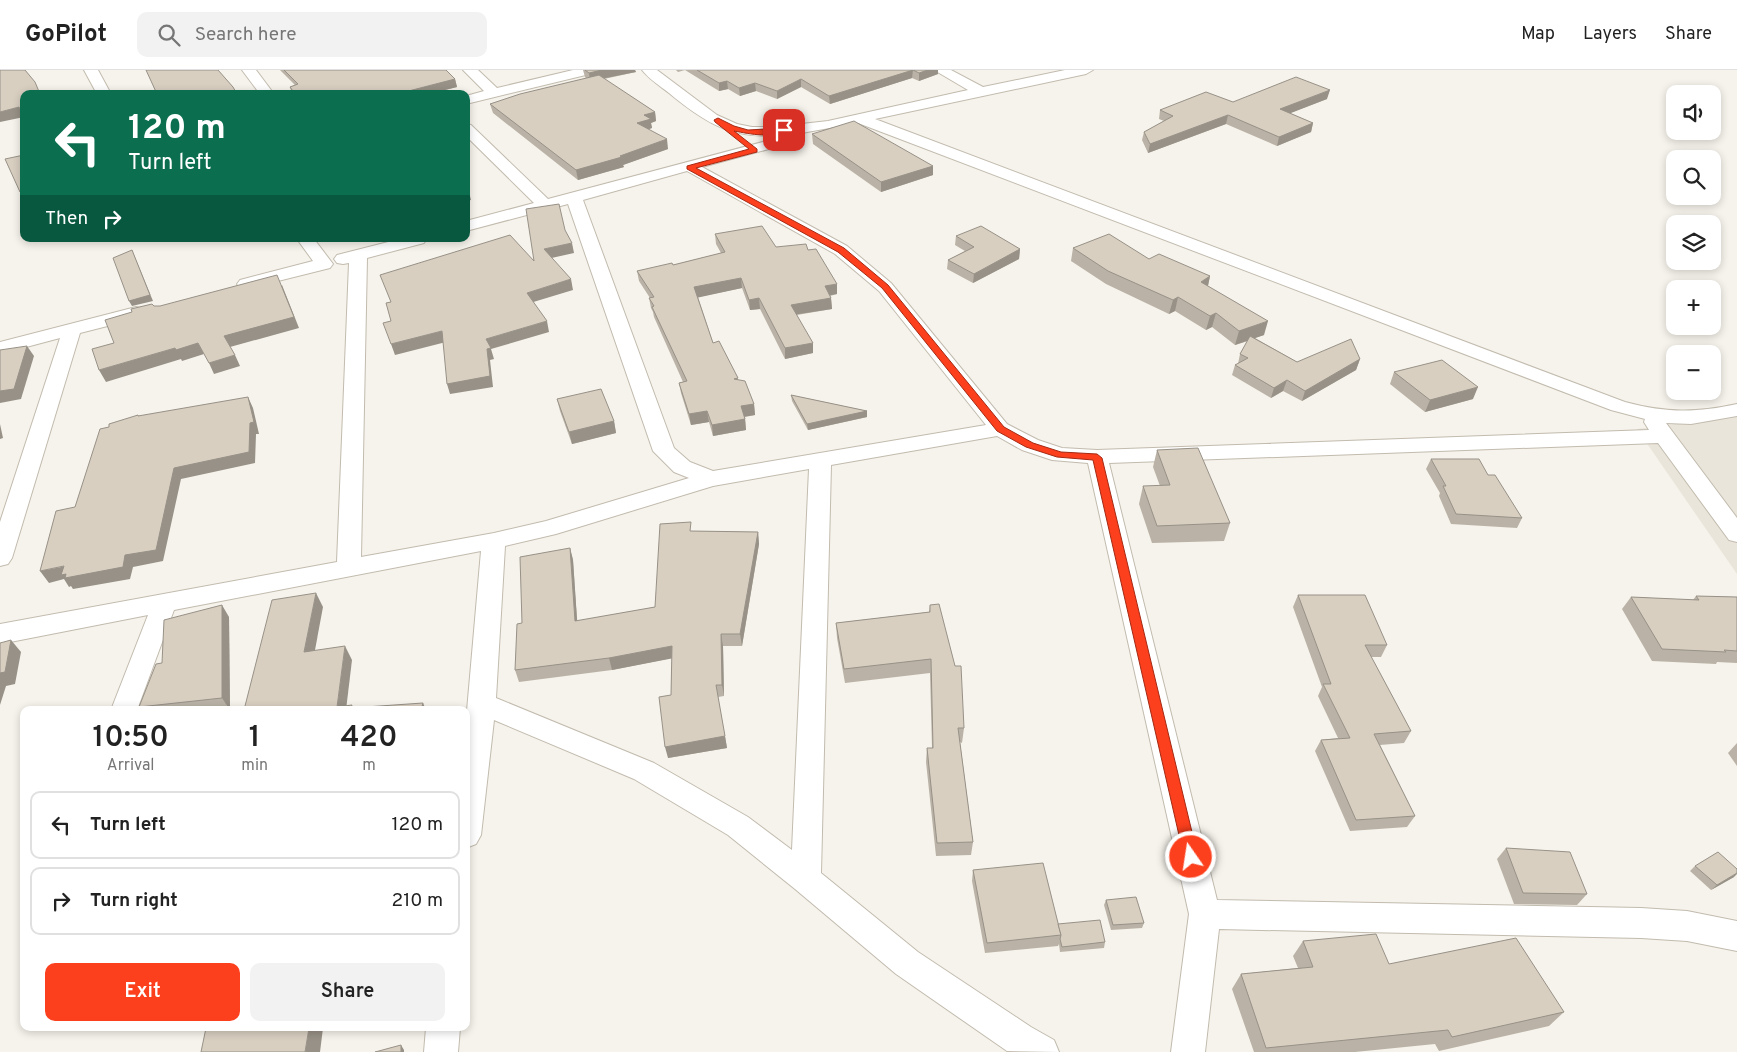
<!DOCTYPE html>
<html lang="en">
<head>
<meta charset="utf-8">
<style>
  :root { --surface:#fff; --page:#f2f2f2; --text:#222; --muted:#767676; --line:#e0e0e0; --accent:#fc3f1d }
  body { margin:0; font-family:Overpass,sans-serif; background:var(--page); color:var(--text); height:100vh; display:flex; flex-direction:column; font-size:19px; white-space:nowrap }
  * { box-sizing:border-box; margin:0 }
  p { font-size:16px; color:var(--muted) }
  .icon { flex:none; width:28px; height:28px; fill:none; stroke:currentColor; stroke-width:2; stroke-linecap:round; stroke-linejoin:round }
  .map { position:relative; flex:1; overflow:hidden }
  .drawer { position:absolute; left:20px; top:636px; width:450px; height:325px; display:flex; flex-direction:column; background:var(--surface); border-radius:10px; box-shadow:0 2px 8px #0003 }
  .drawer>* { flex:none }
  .hud { position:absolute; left:20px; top:20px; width:450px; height:152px; border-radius:10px; box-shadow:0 2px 8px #0003; background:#0b6e4f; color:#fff; overflow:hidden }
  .tools { position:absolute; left:1666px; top:15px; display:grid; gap:10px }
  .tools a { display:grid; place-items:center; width:55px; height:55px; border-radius:10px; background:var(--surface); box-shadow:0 2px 8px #0003; font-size:25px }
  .pin { position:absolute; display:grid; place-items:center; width:42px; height:42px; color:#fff; margin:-21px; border-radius:10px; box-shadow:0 2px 8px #0006 }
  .me { position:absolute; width:55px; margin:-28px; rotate:347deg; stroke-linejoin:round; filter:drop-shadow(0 0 4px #0008) }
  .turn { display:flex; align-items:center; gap:18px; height:105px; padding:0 25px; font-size:22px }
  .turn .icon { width:65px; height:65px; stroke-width:2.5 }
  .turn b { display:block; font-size:35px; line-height:42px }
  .then { display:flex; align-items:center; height:48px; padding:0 25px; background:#0003; gap:10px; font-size:19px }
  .eta { display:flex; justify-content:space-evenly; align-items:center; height:85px; text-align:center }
  .eta b { font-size:30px; font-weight:600; line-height:35px }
  .action { display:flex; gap:10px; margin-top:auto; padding:10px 25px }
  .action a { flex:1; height:58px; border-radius:10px; background:var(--accent); color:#fff; font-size:20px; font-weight:600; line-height:58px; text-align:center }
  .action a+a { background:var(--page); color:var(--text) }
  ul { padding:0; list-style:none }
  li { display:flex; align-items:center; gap:15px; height:68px; margin:0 10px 8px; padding:0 15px; border:2px solid var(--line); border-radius:10px }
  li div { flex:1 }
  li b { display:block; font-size:19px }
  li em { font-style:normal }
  header { display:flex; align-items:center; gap:30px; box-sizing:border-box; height:70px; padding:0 25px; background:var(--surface); border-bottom:1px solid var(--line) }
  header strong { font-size:24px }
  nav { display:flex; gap:28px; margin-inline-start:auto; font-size:18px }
  .search { width:350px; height:45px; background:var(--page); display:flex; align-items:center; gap:12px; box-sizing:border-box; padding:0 18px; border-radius:10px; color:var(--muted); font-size:19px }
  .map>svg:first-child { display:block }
</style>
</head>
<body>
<header>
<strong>GoPilot</strong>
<div class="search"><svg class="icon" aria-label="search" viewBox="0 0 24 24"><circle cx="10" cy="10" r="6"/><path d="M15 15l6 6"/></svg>Search here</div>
<nav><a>Map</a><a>Layers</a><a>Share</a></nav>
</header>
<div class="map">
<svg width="1737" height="982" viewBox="0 0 1737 982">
  <rect width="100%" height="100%" fill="#f6f3ec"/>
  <!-- residential -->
  <polygon fill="#eae5da" points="1737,346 1737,504 1637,359"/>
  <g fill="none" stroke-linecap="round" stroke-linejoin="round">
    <!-- minor casing -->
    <g stroke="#c2bbae" stroke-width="2">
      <g id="minor">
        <polygon points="84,0 98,0 111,24 97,24"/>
        <polygon points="242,0 256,0 274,24 260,24"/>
        <polygon points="463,0 478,0 497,18 573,0 596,0 594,3 466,34 466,26 484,21"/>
        <path d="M642 0H657L717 45 737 54 752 57H775L828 51 968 20 934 0H951L983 17 1065 0H1093L1086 4 875 49 1625 332C1666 343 1696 343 1737 334V346L1691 354 1666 353 1737 448V472L1729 470 1658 373 1109 393 1217 830 1641 838 1687 841 1737 851V881L1687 871 1641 868 1219 859 1205 982H1171L1189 844 1088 393 1052 390 1022 380 997 366 831 395 821 803 918 882 1031 957 1054 970 1059 982 1007 981 896 904 795 819 728 765 634 709 494 650 481 765 476 774 466 778V652L481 481 174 540 137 640H111L148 545 0 574V554L337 492 349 193 343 194 337 193 334 189 337 185 400 169H426L424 173 367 188 361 487 494 463 546 451 689 408 674 402 653 381 568 134 466 161V151L534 133 466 66V54L471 55 548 129 789 65C735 70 710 57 669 23 660 16 649 9 642 0ZM858 53 1611 340 1645 349 1644 352 1649 360 1097 380 1062 378 1038 370 1007 354 891 213 847 176 702 97 795 72 797 69 795 66 790 65ZM687 101 835 184 879 221 986 355 713 401 690 392 674 378 583 130ZM809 399 792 780 748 747 654 693 496 628 505 476 556 464 713 416Z"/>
        <polygon points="297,169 314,169 333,194 330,198 246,219 240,218 237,214 240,210 313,191"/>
        <polygon points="136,237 143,239 145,243 143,247 80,263 12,488 8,494 0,496 0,452 60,268 0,284 0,272"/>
        <polygon points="426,958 460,958 458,982 424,982"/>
      </g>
    </g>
    <!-- minor -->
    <use href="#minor" fill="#fff" fill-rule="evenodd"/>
  </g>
  <!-- wall -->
  <g fill="#bab2a6">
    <polygon points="280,0 446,0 455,9 457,17 429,24 292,24 290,17 295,15"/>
    <polygon points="583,0 635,0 636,2 604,9 655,42 656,51 651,53 652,58 648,59 668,79 623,95 624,97 578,110 493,43 490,34 586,8 585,7"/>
    <polygon points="676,0 938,0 938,4 919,11 912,8 830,34 801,17 777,29 756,21 740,26 728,19 719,21 685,0 678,2"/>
    <polygon points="1327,29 1290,43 1313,53 1311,62 1277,76 1226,54 1148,83 1142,70 1144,62 1164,51 1159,49 1160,40 1233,32"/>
    <polygon points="812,64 933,96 933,105 881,122 813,74"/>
    <polygon points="715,164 776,177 808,180 837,224 830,226 831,228 832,239 797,245 813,283 785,289 760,239 750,240 742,218 698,227 713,273 738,308 738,310 754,334 755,345 745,347 746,360 713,366 709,352 691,355 681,323 679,313 683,312 654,247 653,242 651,238 649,228 650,228 639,211 637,201 673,195 721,183 716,174"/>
    <polygon points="956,166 1020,179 1019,189 973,213 947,199 948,190 965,181 955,175"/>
    <polygon points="1073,178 1149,189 1210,206 1208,216 1264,265 1255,268 1297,292 1360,289 1356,300 1302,331 1283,321 1271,328 1232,305 1235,295 1238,294 1240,284 1248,271 1235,275 1212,257 1206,260 1175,241 1169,244 1106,214 1071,191"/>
    <polygon points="1394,302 1473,329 1425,342 1390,314"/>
    <polygon points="791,325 867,341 867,347 808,360 792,331"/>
    <polygon points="557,329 614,351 616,363 572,374 560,341"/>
    <polygon points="1157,380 1230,453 1224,471 1152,473 1139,434 1143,416 1160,416 1153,397"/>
    <polygon points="1431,389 1488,405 1522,448 1517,458 1451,454 1439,426 1440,423 1426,399"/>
    <polygon points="692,461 758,462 759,474 742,576 723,576 724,626 718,627 727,678 668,688 671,625 672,588 612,600 519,612 515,600 522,553 570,478 573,490 577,551 655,537"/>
    <polygon points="1298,525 1387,575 1381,587 1371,587 1411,661 1404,673 1380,675 1415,746 1407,757 1350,761 1315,681 1321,670 1338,668 1318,626 1322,617 1293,537"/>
    <polygon points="1696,526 1737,527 1737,593 1717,592 1716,594 1652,591 1622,539 1631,527 1693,530"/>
    <polygon points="930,535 964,658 962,673 960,672 973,772 971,785 936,786 926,692 927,678 932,678 930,603 845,613 837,568 836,553 929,542"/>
    <polygon points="229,547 230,640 141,640 139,637 162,593"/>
    <polygon points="1737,673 1737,696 1728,683"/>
    <polygon points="1506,778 1587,824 1577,835 1514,834 1497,789"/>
    <polygon points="1695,796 1734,807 1711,820 1690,801"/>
    <polygon points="973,800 1058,854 1105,872 1104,878 1060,882 1059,874 1058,876 985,883 972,811"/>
    <polygon points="1106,830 1144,853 1142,858 1111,860 1104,835"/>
    <polygon points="1303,871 1389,894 1564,942 1549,956 1439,981 1435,974 1355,982 1254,982 1232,919 1241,904 1298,898 1293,886"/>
  </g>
  <!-- shaded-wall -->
  <g fill="#979187">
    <polygon points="602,0 635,0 636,2 590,11 589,3"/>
    <polygon points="913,0 912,8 830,34 829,26"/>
    <polygon points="928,0 938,0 938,4 919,11 919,3"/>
    <polygon points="455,9 457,17 429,24 397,24"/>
    <polygon points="801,9 801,17 777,29 777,21"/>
    <polygon points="727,11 728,19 719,21 719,13"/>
    <polygon points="755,13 756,21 740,26 739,18"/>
    <polygon points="1330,20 1327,29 1278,48 1280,39"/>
    <polygon points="19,37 24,47 0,52 0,42"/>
    <polygon points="655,42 656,51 651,53 652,58 638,63 637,53 644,45"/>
    <polygon points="1228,45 1226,54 1148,83 1150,74"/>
    <polygon points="1313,53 1311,62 1277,76 1279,67"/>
    <polygon points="667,69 668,79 623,95 624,97 578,110 576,100 620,86"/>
    <polygon points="933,96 933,105 881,122 881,112"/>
    <polygon points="24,121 24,128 20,122"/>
    <polygon points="466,122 469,122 471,130 466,131"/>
    <polygon points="572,173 574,183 547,189 544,179"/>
    <polygon points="1020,179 1019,189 973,213 974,204"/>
    <polygon points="132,180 153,231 132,236 129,231"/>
    <polygon points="1210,206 1207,220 1201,212"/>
    <polygon points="741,208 742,218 696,228 694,217"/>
    <polygon points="571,209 573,220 530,233 527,223"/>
    <polygon points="837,214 837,224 825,226 825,216"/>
    <polygon points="282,215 299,258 230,277 224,266"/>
    <polygon points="1178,227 1175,241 1169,244 1173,230"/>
    <polygon points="759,228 760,239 750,240 749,230"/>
    <polygon points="831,228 832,239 792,245 791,235"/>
    <polygon points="1216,243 1212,257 1206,260 1210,246"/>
    <polygon points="547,251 549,262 491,279 494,289 490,290 493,317 450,324 447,314 486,269"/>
    <polygon points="1268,251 1264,265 1235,275 1239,261"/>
    <polygon points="442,261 446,272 395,285 391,274"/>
    <polygon points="198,273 204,284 182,291 181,289 106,312 99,300 175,278"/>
    <polygon points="813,273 813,283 785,289 785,278"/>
    <polygon points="27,276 34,286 21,329 0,333 0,321"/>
    <polygon points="235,285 240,296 214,304 209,293"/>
    <polygon points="1360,289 1356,300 1302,331 1305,321"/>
    <polygon points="1287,310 1283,321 1271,328 1274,318"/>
    <polygon points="1478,317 1473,329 1425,342 1430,330"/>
    <polygon points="248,327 253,338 259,364 256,364 255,393 181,409 163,491 133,497 130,509 73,519 71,516 69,517 64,509 49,513 40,501 125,485 174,398"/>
    <polygon points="754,334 755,345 742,347 741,336"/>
    <polygon points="707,341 709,352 691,355 689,344"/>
    <polygon points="867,341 867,347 808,360 807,354"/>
    <polygon points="745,349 746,360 713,366 712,355"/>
    <polygon points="614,351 616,363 572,374 569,362"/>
    <polygon points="0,354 3,368 0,369"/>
    <polygon points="758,462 759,474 742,576 740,564"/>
    <polygon points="570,478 573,490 578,563 575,551"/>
    <polygon points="316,523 323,537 312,596 304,582"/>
    <polygon points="222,535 229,547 230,640 222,628"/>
    <polygon points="721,564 723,576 724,626 722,615"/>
    <polygon points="11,570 21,582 15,614 6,616 0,635 0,603"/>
    <polygon points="345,576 352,590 346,640 337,637"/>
    <polygon points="672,576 674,588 612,600 609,588"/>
    <polygon points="423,633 426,640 421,640"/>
    <polygon points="725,666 727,678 668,688 665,677"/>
    <polygon points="1737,803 1737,804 1734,807 1711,820 1717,815"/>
    <polygon points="309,958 323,958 320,982 305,982"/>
    <polygon points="401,975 404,980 404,982 401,982"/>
  </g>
  <!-- building -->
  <g fill="#d8cfc1" stroke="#979187">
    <polygon points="0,0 25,0 35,12 40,24 24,24 24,47 19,37 0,42"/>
    <polygon points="146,0 218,0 233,17 237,24 157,24"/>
    <polygon points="284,0 446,0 455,9 397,24 295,24 290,17 298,14"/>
    <polygon points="585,0 602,0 589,3"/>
    <polygon points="697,0 928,0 919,3 913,0 829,26 801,9 777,21 755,13 739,18 727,11 719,13"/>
    <polygon points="599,5 655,42 644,45 651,49 637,53 667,69 620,86 622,87 576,100 490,34 520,24"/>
    <polygon points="1296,7 1330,20 1280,39 1313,53 1279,67 1228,45 1150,74 1144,62 1173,46 1160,40 1206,22 1233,32"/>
    <polygon points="854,51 933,96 881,112 812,64"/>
    <polygon points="24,85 24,121 20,122 5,89"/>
    <polygon points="559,134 565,160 572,173 544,179 571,209 527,223 547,251 486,269 491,278 487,279 490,306 447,314 442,261 391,274 383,253 391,251 386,233 391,232 380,205 510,165 534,191 526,139"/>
    <polygon points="762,156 776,177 806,174 808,180 816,179 837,214 825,216 831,228 791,235 813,273 785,278 759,228 749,230 741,208 694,217 713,273 719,271 738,308 734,309 745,311 754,334 741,336 745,349 712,355 707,341 689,344 679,313 687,311 652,237 654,236 649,228 654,227 637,201 672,193 673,195 725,182 715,164"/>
    <polygon points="981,156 1020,179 974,204 948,190 974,177 956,166"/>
    <polygon points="1109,164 1149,189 1159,184 1210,206 1201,212 1268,251 1239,261 1216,243 1210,246 1178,227 1173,230 1108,201 1073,178"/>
    <polygon points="132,180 150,225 129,231 113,188"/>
    <polygon points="277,205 294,247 224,266 235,285 209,293 198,273 176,280 175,278 99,300 92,279 114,273 105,250 132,242 131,239 152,234 154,236 160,236"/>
    <polygon points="1250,266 1297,292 1351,269 1360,289 1305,321 1287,310 1274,318 1235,295 1248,288 1240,284"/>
    <polygon points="27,276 14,319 0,321 0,280"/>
    <polygon points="1442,290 1478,317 1430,330 1394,302"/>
    <polygon points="601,319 614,351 569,362 557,329"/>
    <polygon points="791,325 867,341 807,354"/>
    <polygon points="248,327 254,352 250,353 249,382 174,398 156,480 125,485 123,497 65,508 66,504 61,505 64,496 40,501 56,441 75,437 100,359 109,357 109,354 138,345 138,346"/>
    <polygon points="1198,378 1230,453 1157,456 1143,416 1170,415 1157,380"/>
    <polygon points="1431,389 1479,389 1488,405 1495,405 1522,448 1456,444 1443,416 1446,416"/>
    <polygon points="691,452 690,461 758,462 740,564 721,564 722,615 716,615 725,666 665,677 659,627 671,625 672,576 609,588 515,600 517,554 522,553 520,487 570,478 575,551 655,537 660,454"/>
    <polygon points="316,523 304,582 345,576 337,637 352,635 351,638 423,633 421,640 244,640 272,530"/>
    <polygon points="1298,525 1365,525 1387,575 1365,575 1411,661 1374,664 1415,746 1356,750 1321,670 1350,668 1323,614 1331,614"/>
    <polygon points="1696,526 1737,527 1737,581 1724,580 1726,582 1662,579 1631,527 1699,530"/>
    <polygon points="939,534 955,596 961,596 964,658 958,658 973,772 937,773 927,678 933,678 931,589 844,599 836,553 930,542 930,535"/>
    <polygon points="222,535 222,628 139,637 156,594 162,593 164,550"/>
    <polygon points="11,570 5,602 0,603 0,573"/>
    <polygon points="1506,778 1570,782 1587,824 1523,823"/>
    <polygon points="1718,782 1737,799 1737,803 1717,815 1695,796"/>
    <polygon points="1043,793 1061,865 987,873 973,800"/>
    <polygon points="1136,827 1144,853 1113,855 1106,830"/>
    <polygon points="1100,850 1105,872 1062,877 1060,869 1061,865 1058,854"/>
    <polygon points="1376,864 1389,894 1516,868 1564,942 1452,967 1448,960 1266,978 1241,904 1313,897 1303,871"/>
    <polygon points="206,958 309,958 305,982 201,982"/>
    <polygon points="401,975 401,982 375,982"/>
  </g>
  <!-- route -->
  <path fill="#fc3f1d" stroke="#a42913" d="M718 48 734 56 748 60 784 58 788 60C774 69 750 64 734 61L757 79V82L696 98 844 178 888 215 1004 357 1033 373 1061 382 1097 384 1102 388 1198 787 1196 792 1191 794 1186 792 1184 787 1093 390 1057 387 1026 377 997 361 882 218 838 182 687 99V96L749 79 715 52 714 50Z"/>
</svg>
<div class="tools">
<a><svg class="icon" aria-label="sound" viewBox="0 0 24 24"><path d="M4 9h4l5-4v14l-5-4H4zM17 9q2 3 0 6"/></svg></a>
<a><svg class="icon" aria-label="search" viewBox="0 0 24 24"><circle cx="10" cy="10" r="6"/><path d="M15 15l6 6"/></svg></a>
<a><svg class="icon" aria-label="layers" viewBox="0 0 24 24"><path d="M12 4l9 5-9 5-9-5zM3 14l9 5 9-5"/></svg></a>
<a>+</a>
<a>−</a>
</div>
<div class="pin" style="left:784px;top:60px;background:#d93025"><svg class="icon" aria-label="arrive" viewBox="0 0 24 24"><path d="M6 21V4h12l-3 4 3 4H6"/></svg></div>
<svg class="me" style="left:1191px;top:787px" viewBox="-20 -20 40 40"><circle r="17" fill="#fc3f1d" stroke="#fff" stroke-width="3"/><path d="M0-11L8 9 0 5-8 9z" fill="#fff"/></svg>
<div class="hud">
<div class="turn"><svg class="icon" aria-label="left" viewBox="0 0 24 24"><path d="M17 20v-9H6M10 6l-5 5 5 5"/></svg><div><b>120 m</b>Turn left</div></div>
<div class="then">Then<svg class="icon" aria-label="right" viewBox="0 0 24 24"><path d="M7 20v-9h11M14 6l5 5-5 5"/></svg></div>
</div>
<section class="drawer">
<div class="eta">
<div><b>10:50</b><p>Arrival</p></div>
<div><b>1</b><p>min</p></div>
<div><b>420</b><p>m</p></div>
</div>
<ul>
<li><svg class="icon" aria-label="left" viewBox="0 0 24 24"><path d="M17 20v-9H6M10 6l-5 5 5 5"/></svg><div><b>Turn left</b></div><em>120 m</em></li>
<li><svg class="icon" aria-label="right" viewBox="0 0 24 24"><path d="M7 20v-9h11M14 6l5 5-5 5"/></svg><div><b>Turn right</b></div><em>210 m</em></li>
</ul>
<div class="action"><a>Exit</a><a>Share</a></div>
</section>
</div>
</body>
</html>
